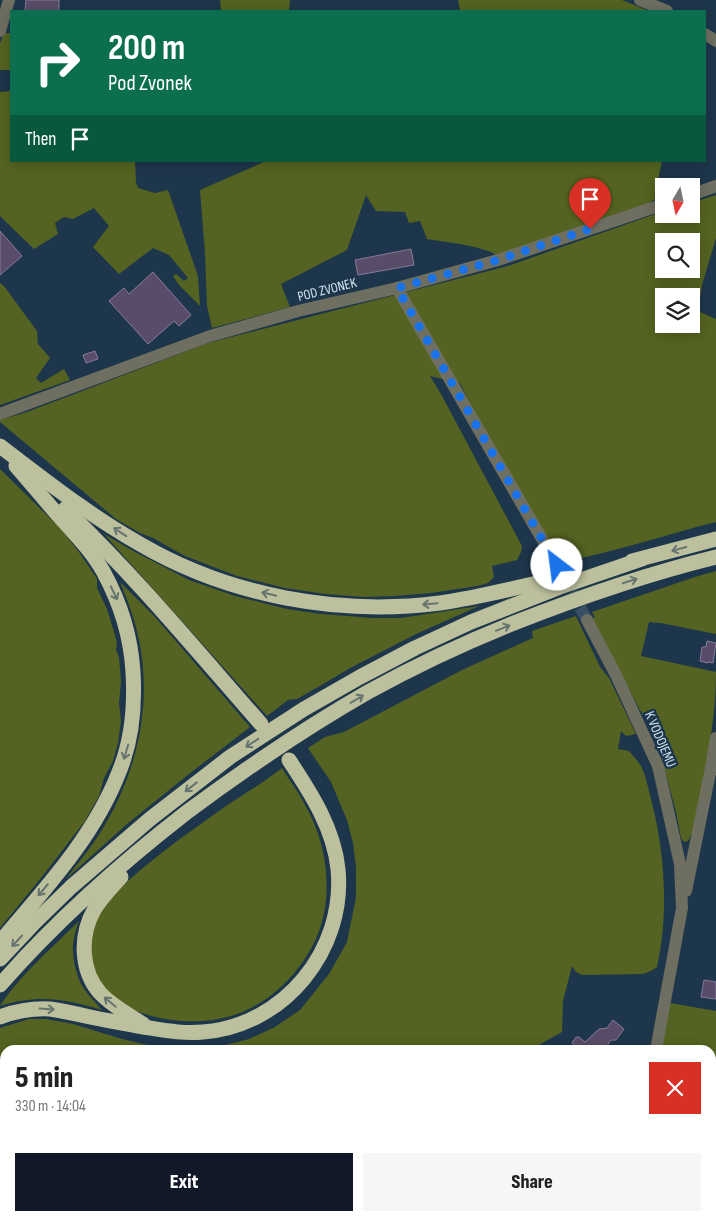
<!DOCTYPE html>
<html lang="en">
<head>
<meta charset="utf-8">
<style>
  :root { --surface:#fff; --page:#f6f6f6; --text:#222; --muted:#767676; --accent:#111827 }
  body { margin:0; font-family:"Sofia Sans Condensed",sans-serif; background:var(--page); color:var(--text); height:100vh; display:flex; flex-direction:column; font-size:19px; white-space:nowrap }
  * { box-sizing:border-box; margin:0 }
  p { font-size:16px; color:var(--muted) }
  .icon { flex:none; width:28px; height:28px; fill:none; stroke:currentColor; stroke-width:2; stroke-linecap:round; stroke-linejoin:round }
  .map { position:relative; flex:1; overflow:hidden }
  .sheet { position:absolute; left:0px; top:1045px; width:716px; height:176px; display:flex; flex-direction:column; background:var(--surface); border-radius:15px 15px 0 0; box-shadow:0 2px 12px #0003 }
  .sheet>* { flex:none }
  .top-card { position:absolute; left:10px; top:10px; width:696px; height:152px; border-radius:0px; box-shadow:0 2px 12px #0003; background:#0b6e4f; color:#fff; overflow:hidden }
  .needle { width:32px; rotate:189deg }
  .fabs { position:absolute; left:655px; top:178px; display:grid; gap:10px }
  .fabs a { display:grid; place-items:center; width:45px; height:45px; border-radius:0px; background:var(--surface); box-shadow:0 2px 12px #0003; font-size:25px }
  .pin { position:absolute; display:grid; place-items:center; width:42px; height:42px; color:#fff; margin:-51px -21px; border-radius:50% 50% 50% 0; rotate:-45deg; box-shadow:0 0 5px #0007 }
  .pin .icon { rotate:45deg }
  .me { position:absolute; width:55px; margin:-28px; rotate:330deg; stroke-linejoin:round; filter:drop-shadow(0 0 4px #0008) }
  .turn { display:flex; align-items:center; gap:18px; height:105px; padding:0 15px; font-size:22px }
  .turn .icon { width:65px; height:65px; stroke-width:2.5 }
  .turn b { display:block; font-size:35px; line-height:42px }
  .then { display:flex; align-items:center; height:48px; padding:0 15px; background:#0003; gap:10px; font-size:19px }
  .round { display:grid; place-items:center; flex:none; width:52px; height:52px; border-radius:0px; background:var(--page) }
  .headline { display:flex; align-items:center; justify-content:space-between; height:85px; padding:0 15px }
  h1 { font-size:30px; font-weight:800; line-height:38px }
  .primary-button { display:flex; gap:10px; margin-top:auto; padding:10px 15px }
  .primary-button a { flex:1; height:58px; border-radius:0px; background:var(--accent); color:#fff; font-size:20px; font-weight:800; line-height:58px; text-align:center }
  .primary-button a+a { background:var(--page); color:var(--text) }
  .map>svg:first-child { display:block }
</style>
</head>
<body>
<div class="map">
<svg width="716" height="1221" viewBox="0 0 716 1221">
  <rect width="100%" height="100%" fill="#1e364b"/>
  <!-- green -->
  <g fill="#546321" fill-rule="evenodd">
    <polygon points="220,0 290,0 289,11 221,11"/>
    <polygon points="458,0 622,0 649,11 460,11"/>
    <polygon points="4,33 11,33 11,70 0,70 0,43"/>
    <polygon points="11,91 11,161 135,161 136,182 138,188 155,193 168,190 198,276 200,306 179,285 173,276 176,274 184,281 188,278 169,255 153,248 119,274 93,247 109,226 94,208 73,219 64,217 55,223 58,234 34,249 0,216 0,92"/>
    <path d="M266 161H662L656 189 658 197 646 205 496 255C484 246 444 242 427 239L420 221 409 223 405 212 376 211 366 195 347 250 281 284 290 307 212 328 207 306 205 253 200 190Z"/>
    <path d="M716 195V238L702 285 699 306 700 312 716 319V522C664 535 613 553 560 562L479 420 460 383 430 376 441 394 522 546 521 552 517 560 492 566 494 577 488 583 477 586 431 593 395 596 365 597 325 594 285 588 237 576 185 556 153 538 140 533 116 519 0 422V420L27 412 77 393 208 343 508 266 664 211V214H691V203ZM664 241H691V269H664ZM664 296H691V324H664Z"/>
    <polygon points="0,283 4,286 37,331 38,344 50,358 36,378 41,383 64,369 70,380 0,405"/>
    <polygon points="0,469 60,528 79,552 97,579 97,588 107,609 117,642 116,650 119,657 121,681 119,703 121,721 118,743 113,761 104,778 99,796 85,821 41,878 0,928"/>
    <polygon points="104,534 135,552 189,580 235,596 287,609 321,614 373,618 401,618 479,606 416,634 352,667 318,687 297,699 288,700 267,716"/>
    <path d="M716 571V634L661 623 649 622 641 656 716 672C716 727 703 780 692 833L688 841 684 842 681 838 676 812 661 755 651 727 640 710 592 618 595 617 592 612 695 577Z"/>
    <path d="M120 582 155 617 250 727 189 774 127 824 66 879C77 864 90 849 100 833 136 776 153 707 139 640 135 620 128 601 120 582Z"/>
    <path d="M576 616 600 667 609 678 636 734 626 736 621 731 618 749 629 751C633 756 638 761 641 766 646 776 648 788 651 799 665 853 669 912 657 967L651 971 643 974 582 975 576 972 572 966 563 1001 562 1032 530 1050H196L222 1046 249 1039 275 1027 300 1010 329 974 347 942 356 897V867L353 843 347 820 331 782 308 748 325 737 344 732 462 670 533 638 532 631Z"/>
    <path d="M282 768C289 780 298 791 304 803 328 844 335 898 315 941 299 974 272 1001 237 1014 188 1032 94 1018 91 953 91 948 90 943 90 938 91 931 97 916 101 910 107 899 121 888 129 880 157 855 189 832 219 811 240 796 262 784 282 768Z"/>
    <path d="M79 921C76 928 74 936 73 944 72 959 77 981 87 993 92 999 97 1004 102 1010 65 999 38 994 0 1006 20 975 53 947 79 921Z"/>
    <polygon points="670,1003 716,1011 716,1118 711,1124 711,1050 661,1050"/>
    <polygon points="29,1019 46,1019 73,1024 122,1039 169,1050 5,1050 5,1216 486,1216 486,1221 0,1221 0,1028"/>
  </g>
  <g fill="none" stroke-linecap="round" stroke-linejoin="round">
    <!-- stream -->
    <g stroke="#32787b" stroke-width="3">
      <polyline points="714,1087 716,1082"/>
      <polyline points="100,1216 104,1221"/>
      <polyline points="14,1221 22,1216"/>
      <polyline points="434,1221 437,1216"/>
    </g>
  </g>
  <!-- building -->
  <g fill="#594c68" stroke="#887a98">
    <polygon points="26,0 59,0 59,11 25,11"/>
    <polygon points="0,231 22,256 0,275"/>
    <polygon points="411,249 414,265 358,275 355,260"/>
    <polygon points="153,272 191,315 179,326 174,321 148,344 109,301 124,288 129,294"/>
    <polygon points="95,351 98,359 86,363 83,355"/>
    <polygon points="707,641 716,643 713,663 708,662 708,663 700,661 702,647 706,647"/>
    <polygon points="704,980 716,982 716,999 701,997"/>
    <polygon points="613,1020 624,1029 616,1040 611,1040 604,1050 578,1050 579,1048 572,1043 576,1037 579,1037 585,1042 599,1029 607,1028"/>
  </g>
  <g fill="none" stroke-linecap="round" stroke-linejoin="round">
    <!-- minor-tunnel -->
    <polyline stroke="#395064" stroke-width="12" stroke-dasharray="12 6" stroke-linecap="butt" points="563,576 587,620"/>
    <!-- minor -->
    <g stroke="#6e6f61" stroke-width="12">
      <polyline points="640,0 667,11"/>
      <polyline points="0,31 9,0"/>
      <polyline points="705,34 716,41"/>
      <polyline points="691,195 716,186"/>
      <polyline points="397,288 557,565"/>
      <polyline points="0,414 210,336 298,311 397,288 498,260 664,204"/>
      <polyline points="587,620 617,677 658,766 680,864 682,908 656,1050"/>
      <polyline points="711,768 716,738"/>
      <polyline points="686,891 711,768 716,769"/>
      <polyline points="645,1221 645,1216"/>
    </g>
    <!-- highway -->
    <g stroke="#bdc09d" stroke-width="15">
      <path d="M0 446C45 480 90 516 140 544 229 596 338 616 440 603 482 597 524 586 566 576"/>
      <path d="M65 509C135 576 197 651 261 724"/>
      <polyline points="632,561 716,539"/>
      <path d="M121 877C112 887 101 898 94 910 80 935 80 970 100 993 112 1006 128 1014 143 1024"/>
      <path d="M0 942C44 890 94 837 119 772 132 741 135 706 133 672 131 637 120 602 103 571 91 550 74 533 58 515 44 499 30 482 16 466"/>
      <polyline points="0,959 33,924 71,887 150,819 230,757 304,709 360,677 415,648 471,622 560,587 642,559"/>
      <path d="M0 985C56 921 120 864 187 812 245 769 305 728 368 692 415 666 464 643 514 623 580 597 647 574 716 557"/>
      <path d="M0 1017C16 1011 32 1008 50 1009 64 1011 77 1014 90 1017 108 1021 125 1023 143 1027 163 1030 182 1034 203 1032 284 1026 346 950 338 869 334 829 311 793 289 760"/>
    </g>
  </g>
  <!-- one-way arrows -->
  <defs><path id="oneway-shaft" d="M-6 0H5M1.5-3L5.5 0L1.5 3" fill="none" stroke-width="1.6" stroke-linecap="round" stroke-linejoin="round" transform="scale(1.25)"/></defs>
  <g stroke="#667470">
    <use href="#oneway-shaft" transform="translate(120 532) rotate(-147)"/>
    <use href="#oneway-shaft" transform="translate(679 549) rotate(165)"/>
    <use href="#oneway-shaft" transform="translate(630 581) rotate(-18)"/>
    <use href="#oneway-shaft" transform="translate(114 593) rotate(65)"/>
    <use href="#oneway-shaft" transform="translate(269 594) rotate(-166)"/>
    <use href="#oneway-shaft" transform="translate(430 604) rotate(175)"/>
    <use href="#oneway-shaft" transform="translate(503 628) rotate(-22)"/>
    <use href="#oneway-shaft" transform="translate(357 699) rotate(-31)"/>
    <use href="#oneway-shaft" transform="translate(252 743) rotate(147)"/>
    <use href="#oneway-shaft" transform="translate(126 752) rotate(107)"/>
    <use href="#oneway-shaft" transform="translate(191 787) rotate(142)"/>
    <use href="#oneway-shaft" transform="translate(43 890) rotate(130)"/>
    <use href="#oneway-shaft" transform="translate(17 941) rotate(133)"/>
    <use href="#oneway-shaft" transform="translate(110 1002) rotate(-140)"/>
    <use href="#oneway-shaft" transform="translate(47 1009) rotate(4)"/>
  </g>
  <g fill="none" stroke-linecap="round" stroke-linejoin="round">
    <!-- route -->
    <polyline stroke="#1a73e8" stroke-width="9" stroke-dasharray="0 16.2" points="557,565 397,288 498,260 590,229"/>
  </g>
  <g text-anchor="middle" stroke-width="5" stroke-linejoin="round" paint-order="stroke">
    <!-- street labels -->
    <g font-size="14" fill="#d5e4f1" stroke="#1e364b">
      <text transform="translate(327 289) rotate(-14)" y="5">POD ZVONEK</text>
      <text transform="translate(661 739) rotate(67)" y="5">K VODOJEMU</text>
    </g>
  </g>
</svg>
<div class="fabs">
<a><svg class="needle" viewBox="-14 -14 28 28"><path d="M0-13l5 13h-10z" fill="#e53935"/><path d="M0 13l5-13h-10z" fill="#767676"/></svg></a>
<a><svg class="icon" aria-label="search" viewBox="0 0 24 24"><circle cx="10" cy="10" r="6"/><path d="M15 15l6 6"/></svg></a>
<a><svg class="icon" aria-label="layers" viewBox="0 0 24 24"><path d="M12 4l9 5-9 5-9-5zM3 14l9 5 9-5"/></svg></a>
</div>
<div class="pin" style="left:590px;top:229px;background:#d93025"><svg class="icon" aria-label="arrive" viewBox="0 0 24 24"><path d="M6 21V4h12l-3 4 3 4H6"/></svg></div>
<svg class="me" style="left:557px;top:565px" viewBox="-20 -20 40 40"><circle r="19" fill="#fff"/><path d="M0-13L10 11 0 6-10 11z" fill="#1a73e8"/></svg>
<div class="top-card">
<div class="turn"><svg class="icon" aria-label="right" viewBox="0 0 24 24"><path d="M7 20v-9h11M14 6l5 5-5 5"/></svg><div><b>200 m</b>Pod Zvonek</div></div>
<div class="then">Then<svg class="icon" aria-label="arrive" viewBox="0 0 24 24"><path d="M6 21V4h12l-3 4 3 4H6"/></svg></div>
</div>
<section class="sheet">
<div class="headline"><div><h1>5 min</h1><p>330 m · 14:04</p></div><a class="round" style="background:#d93025;color:#fff"><svg class="icon" aria-label="close" viewBox="0 0 24 24"><path d="M6 6l12 12M18 6L6 18"/></svg></a></div>
<div class="primary-button"><a>Exit</a><a>Share</a></div>
</section>
</div>
</body>
</html>
